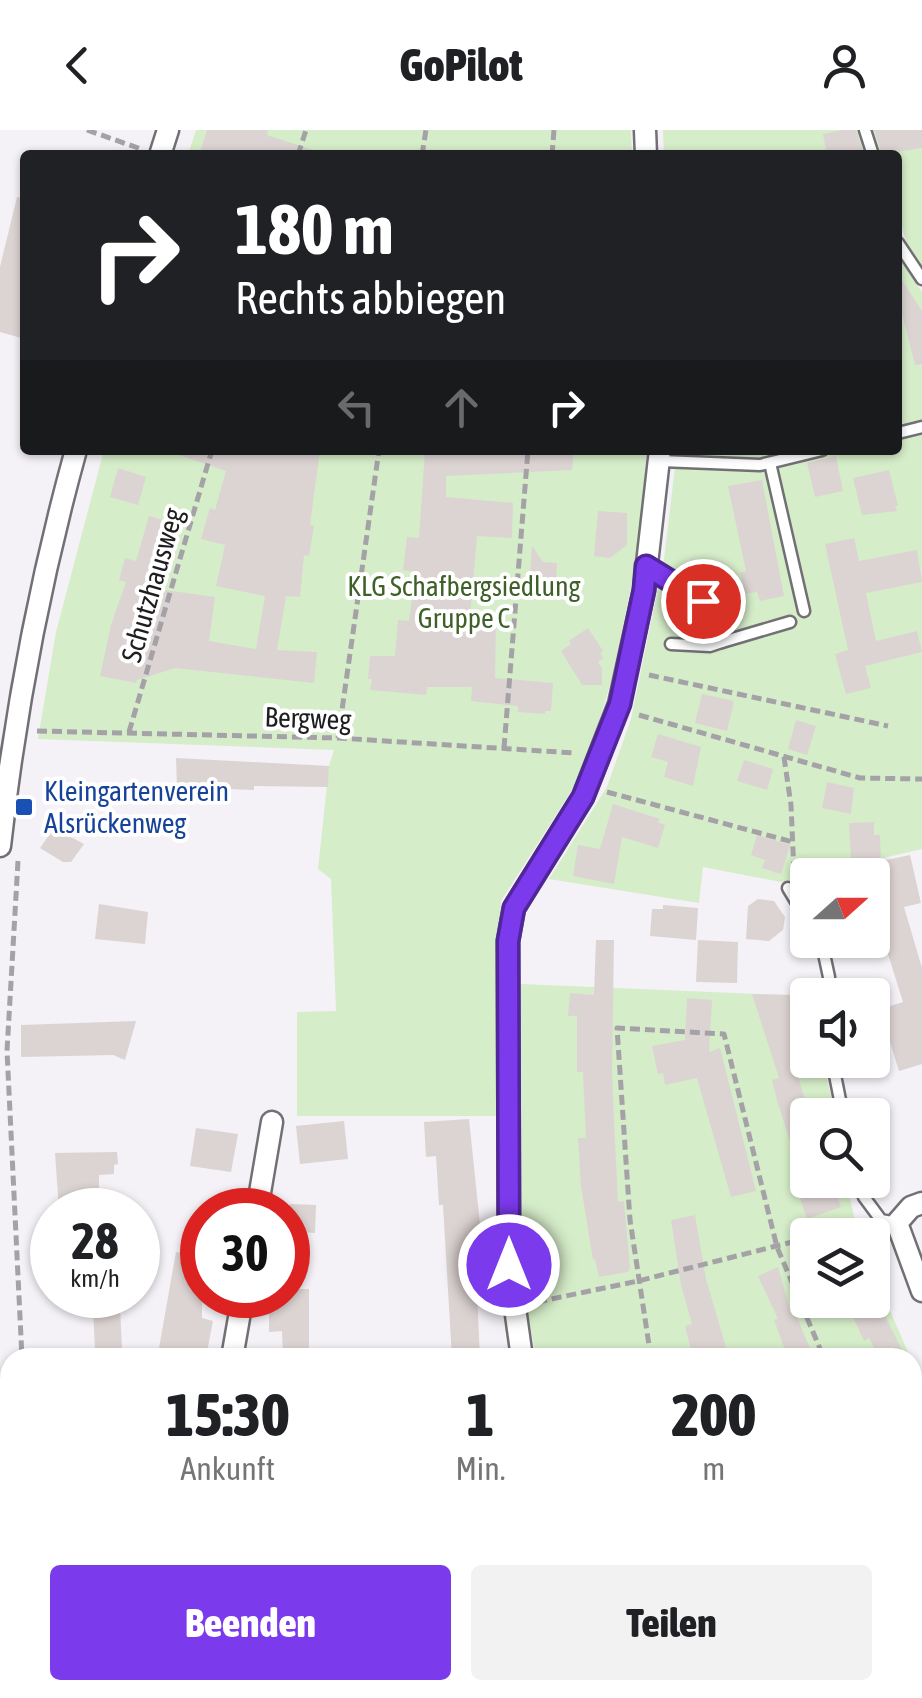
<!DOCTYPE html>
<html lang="de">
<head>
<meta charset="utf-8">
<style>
  :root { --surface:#fff; --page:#f2f2f2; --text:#202124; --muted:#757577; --accent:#7c3aed }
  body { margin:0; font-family:"Asap Condensed",sans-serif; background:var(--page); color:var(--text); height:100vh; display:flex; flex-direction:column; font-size:38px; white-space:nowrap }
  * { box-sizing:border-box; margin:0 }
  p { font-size:32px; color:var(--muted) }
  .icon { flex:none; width:55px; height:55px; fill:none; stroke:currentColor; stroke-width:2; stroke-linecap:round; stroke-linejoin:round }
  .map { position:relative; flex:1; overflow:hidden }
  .sheet { position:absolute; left:0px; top:1218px; width:922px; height:352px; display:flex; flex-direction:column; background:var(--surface); border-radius:30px 30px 0 0; box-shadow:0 2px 8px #0004 }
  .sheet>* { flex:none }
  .hud { position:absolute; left:20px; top:20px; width:882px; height:305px; border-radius:10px; box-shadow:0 2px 8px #0004; background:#202124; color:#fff; overflow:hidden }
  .needle { width:65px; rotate:69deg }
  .tools { position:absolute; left:790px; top:728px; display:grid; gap:20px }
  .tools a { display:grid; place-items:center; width:100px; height:100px; border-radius:10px; background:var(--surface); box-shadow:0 2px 8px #0004; font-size:50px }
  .speed { position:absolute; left:30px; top:1058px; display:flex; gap:20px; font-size:50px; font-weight:700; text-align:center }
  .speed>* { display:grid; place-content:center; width:130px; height:130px; border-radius:50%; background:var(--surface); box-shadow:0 2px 8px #0004; line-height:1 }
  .speed small { font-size:25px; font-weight:400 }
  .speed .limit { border:15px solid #d22; background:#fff; color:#111 }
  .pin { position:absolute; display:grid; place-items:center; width:85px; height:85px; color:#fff; margin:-42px; border:5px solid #fff; border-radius:50%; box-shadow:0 2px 10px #0007 }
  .me { position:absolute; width:110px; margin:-55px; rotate:0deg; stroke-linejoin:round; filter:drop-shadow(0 0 8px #0008) }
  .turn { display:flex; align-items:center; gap:35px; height:210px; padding:0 50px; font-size:45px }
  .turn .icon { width:130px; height:130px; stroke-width:2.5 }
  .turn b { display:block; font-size:70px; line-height:85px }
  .lanes { display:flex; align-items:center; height:95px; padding:0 50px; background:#0003; justify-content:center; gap:50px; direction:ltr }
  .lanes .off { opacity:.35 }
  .eta { display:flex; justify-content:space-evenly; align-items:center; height:170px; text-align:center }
  .eta b { font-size:60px; font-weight:800; line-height:70px }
  .cta { display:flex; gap:20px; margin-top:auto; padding:20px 50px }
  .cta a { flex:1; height:115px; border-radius:10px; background:var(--accent); color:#fff; font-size:40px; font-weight:800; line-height:115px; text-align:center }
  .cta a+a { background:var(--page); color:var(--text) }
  header { display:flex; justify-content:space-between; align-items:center; height:130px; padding:0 50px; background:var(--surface); font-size:45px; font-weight:800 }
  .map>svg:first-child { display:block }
</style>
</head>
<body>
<header><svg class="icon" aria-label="back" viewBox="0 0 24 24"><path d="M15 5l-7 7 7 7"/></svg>GoPilot<svg class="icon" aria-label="person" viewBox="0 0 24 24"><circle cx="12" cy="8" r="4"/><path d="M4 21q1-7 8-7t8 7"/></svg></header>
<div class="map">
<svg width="922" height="1568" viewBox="0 0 922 1568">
  <rect width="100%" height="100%" fill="#f4f1f7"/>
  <!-- green -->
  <g fill="#d6edc9">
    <polygon points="196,0 631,0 632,25 188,25"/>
    <polygon points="663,0 861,0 867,25 664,25"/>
    <path d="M872 0H922V140C895 101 898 71 898 25H879Z"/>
    <polygon points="898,126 922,162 922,719 781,752 703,737 699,773 549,749 607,657 631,589 664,429 677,320 898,320"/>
    <polygon points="104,320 647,320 636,434 611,552 587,629 574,657 501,771 496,986 297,986 297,882 336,881 331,749 318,739 329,636 334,620 38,609 56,502"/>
    <polygon points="521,854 807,866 808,930 823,930 835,985 808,985 808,1050 846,1050 858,1105 808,1105 808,1170 872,1170 873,1141 910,1227 536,1227 526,1174 514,1069"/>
  </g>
  <!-- building -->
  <g fill="#dcd4d2">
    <polygon points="207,0 268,0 267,5 316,21 315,25 199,25"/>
    <polygon points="843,0 856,0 864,25 827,25 823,4"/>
    <polygon points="874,0 922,0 922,18 882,24"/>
    <polygon points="17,67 25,68 25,209 0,202 0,137"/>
    <polygon points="898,144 922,181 922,234 915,235 898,168"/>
    <polygon points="176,320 320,320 310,395 314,396 309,426 304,425 300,467 286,466 277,520 317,522 314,553 175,538 137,550 136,553 100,546 111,495 126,452 119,450 125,428 136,431 149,386 177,394 158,459 215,467 209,511 256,519 265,466 216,456 225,415 201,409 210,378 215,380 226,341 176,324"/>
    <polygon points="425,320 574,320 572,340 446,346 446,367 513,373 512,408 477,406 470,488 496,490 495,548 553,553 551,581 545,581 545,584 518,582 518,576 471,571 472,557 427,557 426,565 370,560 372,549 368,549 370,526 395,526 398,490 409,491 415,442 403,440 407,407 419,408"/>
    <polygon points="836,326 843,361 815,367 807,333"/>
    <polygon points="118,338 146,347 138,375 110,367"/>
    <polygon points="889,340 898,376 895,376 897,381 862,385 853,348"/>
    <polygon points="762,350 784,466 760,471 757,462 745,464 740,443 746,441 728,356"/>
    <polygon points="598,381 627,383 627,415 610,428 594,426"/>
    <polygon points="854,408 859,431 917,420 922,452 866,463 876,511 917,501 922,522 865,536 871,558 846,564 835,524 848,520 825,414"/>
    <polygon points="532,416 543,432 557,433 556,451 563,462 529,459"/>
    <polygon points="588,498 603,521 600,523 603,528 598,532 602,538 602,555 582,555 561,521 571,514 569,511"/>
    <polygon points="702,564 734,571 727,601 695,593"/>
    <polygon points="796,590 816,596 807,625 788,619"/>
    <polygon points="658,604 701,617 693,656 664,647 668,632 651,627"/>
    <polygon points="176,628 329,636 328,657 254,656 254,660 177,657"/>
    <polygon points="744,630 773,639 767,660 737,651"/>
    <polygon points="827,652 854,658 851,684 822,678"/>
    <polygon points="613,674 660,689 658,692 665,695 658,718 622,707 614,754 573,746 578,715 600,719"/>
    <polygon points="874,692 874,705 880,705 881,731 851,732 849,693"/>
    <polygon points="54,698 84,714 71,732 63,732 40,718"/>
    <polygon points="757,705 790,715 781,744 762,738 765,730 751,725"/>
    <polygon points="910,725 921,773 904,777 922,838 922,934 899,941 880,879 903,872 872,773 872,733"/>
    <polygon points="758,769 774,771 785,787 783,800 769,811 746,809 748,776"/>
    <polygon points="99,774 148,782 145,814 95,809"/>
    <polygon points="663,775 698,778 696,810 650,806 652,779 663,779"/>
    <polygon points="596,810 614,810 612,942 615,1012 618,1072 624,1071 630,1138 628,1142 599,1147 595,1129 593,1130 581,1056 578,1008 586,1008 583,942 577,942 577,886 568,886 570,863 594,865"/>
    <polygon points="698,810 738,812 737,853 696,852"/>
    <polygon points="752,864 794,865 800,898 804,898 808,926 794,929 808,984 808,1047 802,1047 778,974 772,950 779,948"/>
    <polygon points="687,868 712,870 709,922 720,918 756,1061 731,1067 697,948 665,955 663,943 658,944 652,916 685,910"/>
    <polygon points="136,891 125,930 113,925 21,927 21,895"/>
    <polygon points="469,989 483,1123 480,1123 481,1140 476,1141 480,1228 452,1228 443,1075 439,1075 436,1026 426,1027 424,992"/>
    <polygon points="344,991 348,1029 300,1034 296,996"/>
    <polygon points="196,998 238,1004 231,1042 190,1036"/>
    <polygon points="117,1022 118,1034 114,1035 114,1044 99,1045 99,1080 59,1080 55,1023"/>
    <polygon points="794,1050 831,1050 841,1077 807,1089"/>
    <polygon points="290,1074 316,1075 315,1103 288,1101"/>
    <polygon points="695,1085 706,1149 727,1221 704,1228 693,1228 685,1196 692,1194 681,1155 671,1090"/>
    <polygon points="176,1122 202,1127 202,1188 213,1191 206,1227 159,1218"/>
    <polygon points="778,1137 792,1186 796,1185 814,1228 788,1228 774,1190 778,1189 758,1146"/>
    <polygon points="288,1159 309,1159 309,1228 283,1228 282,1201 269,1202 269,1165 288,1165"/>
    <polygon points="845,1170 877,1170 906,1228 879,1228 869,1208 864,1211"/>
    <polygon points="120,1177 122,1219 95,1220 93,1178"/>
  </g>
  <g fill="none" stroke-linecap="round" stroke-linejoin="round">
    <!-- lane casing -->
    <g stroke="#727075" stroke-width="15">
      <g id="lane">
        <polyline points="865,0 873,25"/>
        <polyline points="898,113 922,149"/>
        <polyline points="898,303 922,297"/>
        <polyline points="661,331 760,335 822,320"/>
        <polyline points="770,333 804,481"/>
        <polyline points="647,437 703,471 722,512 790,492"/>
        <polyline points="671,514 710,516 722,512"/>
        <polyline points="788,758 808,791"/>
        <polyline points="821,810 829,847 827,865"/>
        <polyline points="832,930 843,985"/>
        <polyline points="859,1050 864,1067 881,1090 897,1093"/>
      </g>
    </g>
    <!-- street casing -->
    <g stroke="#727075" stroke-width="25">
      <g id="street">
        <polyline points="645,0 646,25"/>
        <polyline points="160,25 168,0"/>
        <path d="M0 716C15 582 40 450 76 320"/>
        <polyline points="922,1073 911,1077 897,1093 922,1161"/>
        <polyline points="257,1080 272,992"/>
        <polyline points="232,1228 243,1165"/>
        <polyline points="522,1228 509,1135 508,811 514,778 583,667 619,574 644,460 660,320"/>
        <polyline points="0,1259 10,1465"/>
        <polyline points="17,1560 17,1568"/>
        <polyline points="562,1560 563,1568"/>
        <polyline points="92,1568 95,1560"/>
      </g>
    </g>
    <!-- path -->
    <g stroke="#a4a2a7" stroke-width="5" stroke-dasharray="10 5" stroke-linecap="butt">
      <polyline points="87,0 141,19"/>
      <polyline points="298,25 306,0"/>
      <polyline points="422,25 426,0"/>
      <polyline points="552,25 554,0"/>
      <polyline points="649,545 888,596"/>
      <polyline points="639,585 860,648 922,649"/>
      <polyline points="37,601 338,608 575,623"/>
      <polyline points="129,602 212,320"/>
      <polyline points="338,608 379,320"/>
      <polyline points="504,618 528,320"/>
      <polyline points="784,627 791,675 794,743"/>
      <polyline points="607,662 793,712"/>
      <polyline points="18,731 7,921 22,1228"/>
      <polyline points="818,1105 864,1093"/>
      <polyline points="537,1172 638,1151 808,1108"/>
      <polyline points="651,1228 630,1090 617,898 724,904 777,1117 824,1228"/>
      <polyline points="912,1373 922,1369"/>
      <polyline points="0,1523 10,1522"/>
      <polyline points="299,1560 302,1568"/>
    </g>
    <!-- lane -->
    <use href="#lane" stroke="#fff" stroke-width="10"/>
    <!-- street -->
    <use href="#street" stroke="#fff" stroke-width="20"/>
  </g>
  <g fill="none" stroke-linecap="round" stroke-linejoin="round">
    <!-- route casing -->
    <g stroke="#51269a" stroke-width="25">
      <polyline id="route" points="509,1135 508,811 514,778 583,667 620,574 644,460 646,436 703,471"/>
    </g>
    <!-- route -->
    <use href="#route" stroke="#7c3aed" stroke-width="18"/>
  </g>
  <!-- markers -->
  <rect fill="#1a4fb4" stroke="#fff" stroke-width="4" x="14" y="667" width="20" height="20" rx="5"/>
  <g text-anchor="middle" stroke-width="8" stroke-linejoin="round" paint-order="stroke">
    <!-- street labels -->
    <g font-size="28" fill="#1e1d1f" stroke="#fff">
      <text transform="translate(152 455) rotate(-74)" y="10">Schutzhausweg</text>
      <text transform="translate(308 588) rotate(2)" y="10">Bergweg</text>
    </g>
    <!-- park labels -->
    <g font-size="28" fill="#3f6029" stroke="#fff">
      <text x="464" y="466">KLG Schafbergsiedlung<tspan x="464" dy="32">Gruppe C</tspan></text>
    </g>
    <!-- transit labels -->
    <g font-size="28" fill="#164399" stroke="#fff" text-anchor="start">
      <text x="44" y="671">Kleingartenverein<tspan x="44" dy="32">Alsrückenweg</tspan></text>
    </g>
  </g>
</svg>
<div class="tools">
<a><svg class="needle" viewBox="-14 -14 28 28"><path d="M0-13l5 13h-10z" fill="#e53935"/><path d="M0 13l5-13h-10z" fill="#757577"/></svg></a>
<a><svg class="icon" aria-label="sound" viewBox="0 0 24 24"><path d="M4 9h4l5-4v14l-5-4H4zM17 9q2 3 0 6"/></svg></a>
<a><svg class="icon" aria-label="search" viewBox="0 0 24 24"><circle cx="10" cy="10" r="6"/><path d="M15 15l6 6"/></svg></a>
<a><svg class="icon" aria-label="layers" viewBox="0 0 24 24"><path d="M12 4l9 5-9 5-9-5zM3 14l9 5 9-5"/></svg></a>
</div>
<div class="speed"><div>28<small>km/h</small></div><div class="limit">30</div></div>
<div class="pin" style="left:703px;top:471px;background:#d93025"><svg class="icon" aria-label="arrive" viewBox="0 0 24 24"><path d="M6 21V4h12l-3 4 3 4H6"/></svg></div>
<svg class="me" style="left:509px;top:1135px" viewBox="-20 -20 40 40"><circle r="17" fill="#7c3aed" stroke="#fff" stroke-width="3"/><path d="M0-11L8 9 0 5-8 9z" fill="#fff"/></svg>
<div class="hud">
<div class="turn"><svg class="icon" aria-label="right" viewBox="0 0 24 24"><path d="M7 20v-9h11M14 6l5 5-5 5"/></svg><div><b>180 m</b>Rechts abbiegen</div></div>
<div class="lanes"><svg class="icon off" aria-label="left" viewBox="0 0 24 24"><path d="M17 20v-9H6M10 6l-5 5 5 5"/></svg><svg class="icon off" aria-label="ahead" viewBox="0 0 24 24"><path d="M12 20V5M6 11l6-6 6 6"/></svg><svg class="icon" aria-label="right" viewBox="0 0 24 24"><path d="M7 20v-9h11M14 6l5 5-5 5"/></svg></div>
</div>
<section class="sheet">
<div class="eta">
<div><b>15:30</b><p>Ankunft</p></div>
<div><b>1</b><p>Min.</p></div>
<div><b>200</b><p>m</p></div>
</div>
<div class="cta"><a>Beenden</a><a>Teilen</a></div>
</section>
</div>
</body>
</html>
